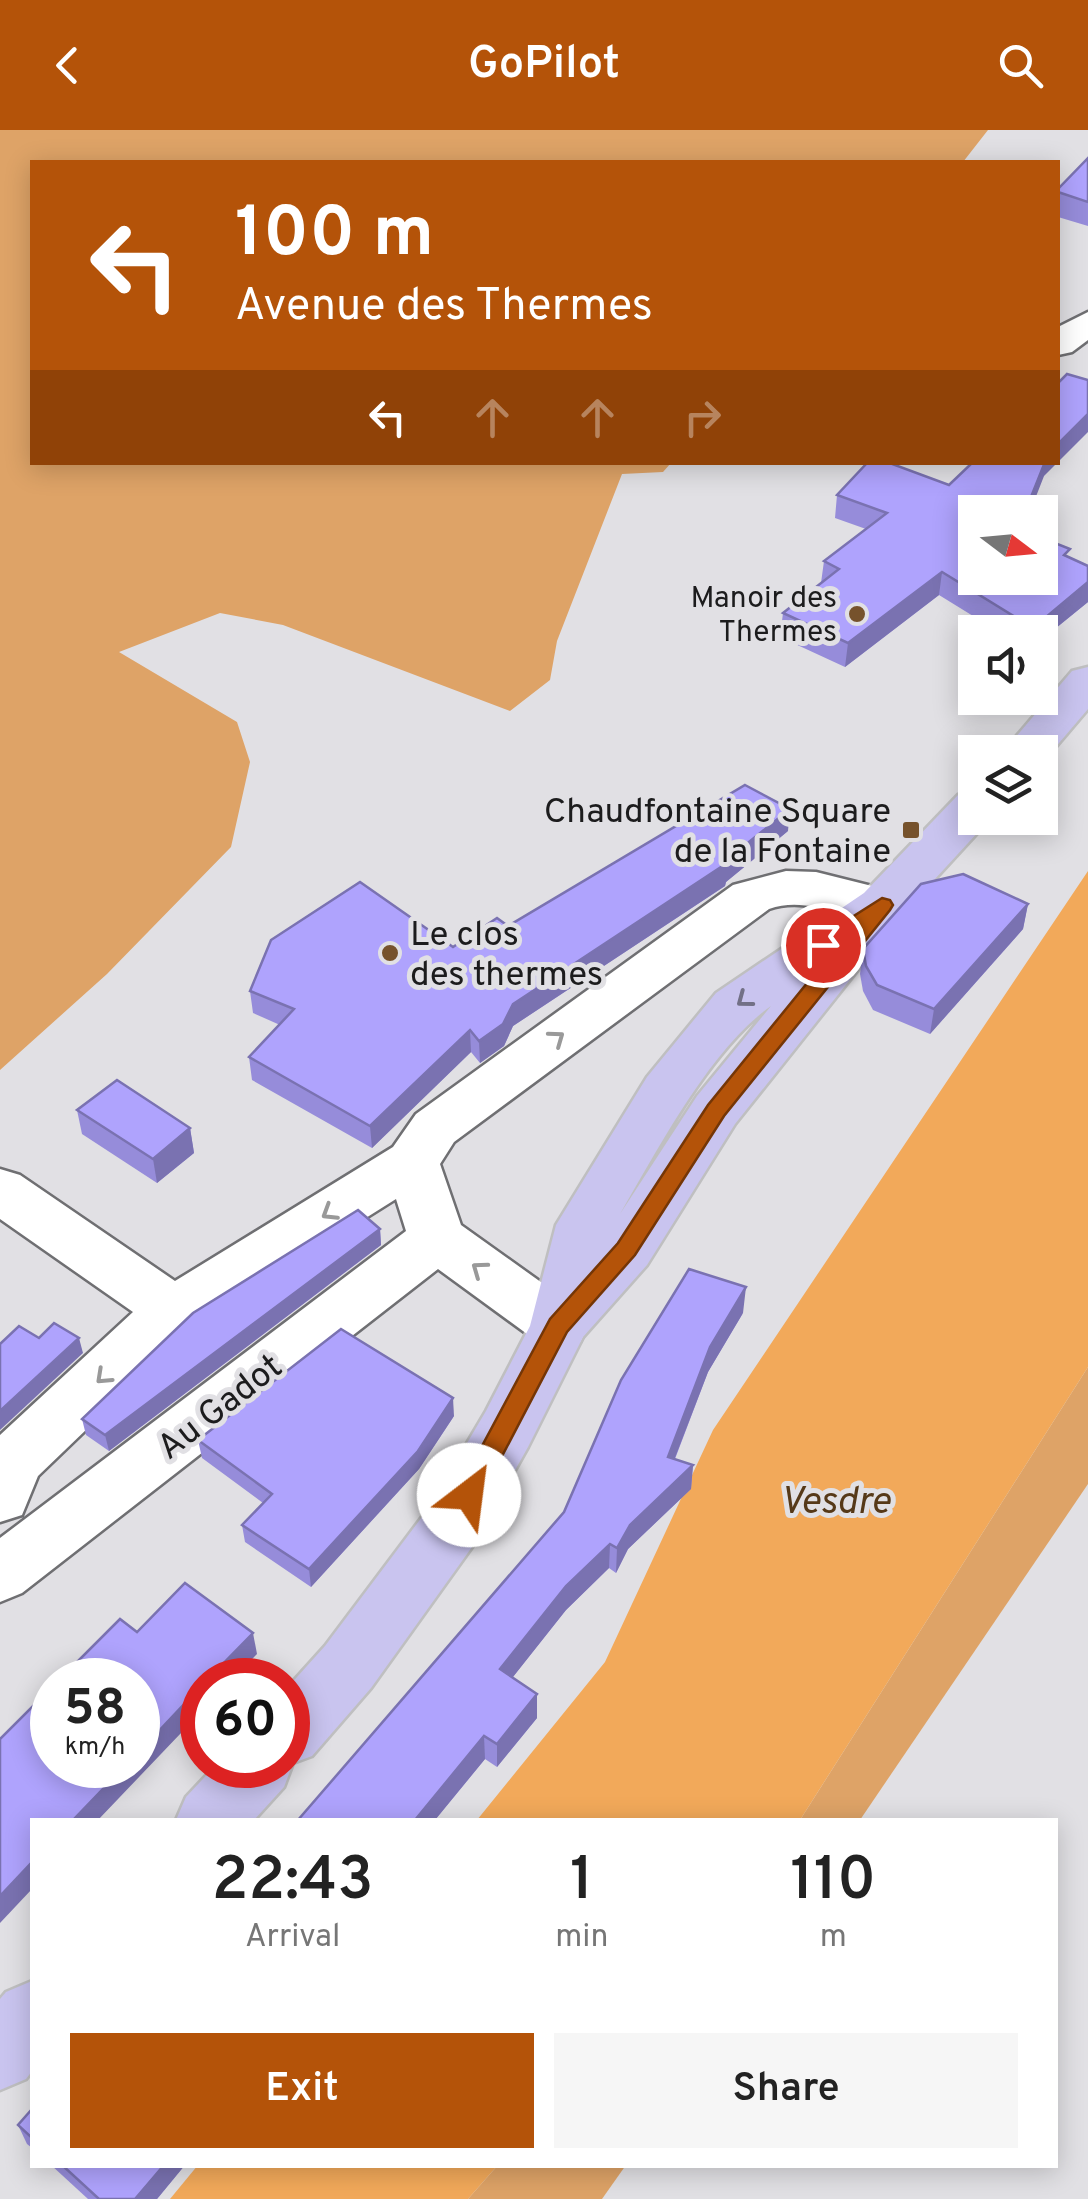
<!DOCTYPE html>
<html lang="en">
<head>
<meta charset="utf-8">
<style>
  :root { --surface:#fff; --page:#f6f6f6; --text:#222; --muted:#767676; --accent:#b45309 }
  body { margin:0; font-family:Overpass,sans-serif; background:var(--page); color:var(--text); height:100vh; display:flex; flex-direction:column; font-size:38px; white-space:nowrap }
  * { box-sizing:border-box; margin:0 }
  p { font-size:32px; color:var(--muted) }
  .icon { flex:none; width:55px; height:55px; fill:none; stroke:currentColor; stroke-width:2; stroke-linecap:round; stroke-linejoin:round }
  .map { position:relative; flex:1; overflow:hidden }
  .drawer { position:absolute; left:30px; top:1688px; width:1028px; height:350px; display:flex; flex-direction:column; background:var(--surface); border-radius:0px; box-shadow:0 5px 25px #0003 }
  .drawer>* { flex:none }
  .hud { position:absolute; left:30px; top:30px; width:1030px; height:305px; border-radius:0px; box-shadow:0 5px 25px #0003; background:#b45309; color:#fff; overflow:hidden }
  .needle { width:65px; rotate:106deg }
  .fabs { position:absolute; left:958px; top:365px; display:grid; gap:20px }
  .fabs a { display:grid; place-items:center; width:100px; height:100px; border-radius:0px; background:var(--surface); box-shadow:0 5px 25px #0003; font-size:50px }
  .speed { position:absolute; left:30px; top:1528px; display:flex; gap:20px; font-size:50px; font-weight:700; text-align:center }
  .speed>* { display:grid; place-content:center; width:130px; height:130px; border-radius:50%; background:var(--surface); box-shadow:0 5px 25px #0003; line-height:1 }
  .speed small { font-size:25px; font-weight:400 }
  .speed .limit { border:15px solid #d22; background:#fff; color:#111 }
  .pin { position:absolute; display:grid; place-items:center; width:85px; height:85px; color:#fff; margin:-42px; border:5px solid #fff; border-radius:50%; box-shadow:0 2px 10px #0007 }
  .me { position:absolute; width:110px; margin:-55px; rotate:30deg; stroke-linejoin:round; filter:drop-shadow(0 0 8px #0008) }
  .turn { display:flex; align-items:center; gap:35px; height:210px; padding:0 40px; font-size:45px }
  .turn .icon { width:130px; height:130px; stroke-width:2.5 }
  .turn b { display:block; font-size:70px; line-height:85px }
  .lanes { display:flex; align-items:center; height:95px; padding:0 40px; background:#0003; justify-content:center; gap:50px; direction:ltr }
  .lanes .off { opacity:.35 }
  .eta { display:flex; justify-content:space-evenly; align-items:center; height:170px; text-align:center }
  .eta b { font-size:60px; font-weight:600; line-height:70px }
  .cta { display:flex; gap:20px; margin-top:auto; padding:20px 40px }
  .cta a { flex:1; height:115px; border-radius:0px; background:var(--accent); color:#fff; font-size:40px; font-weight:600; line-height:115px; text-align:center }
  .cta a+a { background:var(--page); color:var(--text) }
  header { display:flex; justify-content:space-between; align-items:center; height:130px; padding:0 40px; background:var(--accent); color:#fff; font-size:45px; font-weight:600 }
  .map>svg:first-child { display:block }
</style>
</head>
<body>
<header><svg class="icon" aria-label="back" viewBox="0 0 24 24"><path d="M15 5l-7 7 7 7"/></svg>GoPilot<svg class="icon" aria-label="search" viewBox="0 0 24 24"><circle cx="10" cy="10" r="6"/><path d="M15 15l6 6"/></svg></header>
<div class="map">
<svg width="1088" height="2069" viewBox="0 0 1088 2069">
  <rect width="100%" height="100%" fill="#e1e0e4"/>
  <!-- green -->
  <g fill="#dea367">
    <polygon points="0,0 988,0 963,32 32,32 32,332 671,333 663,342 622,344 557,511 550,550 510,581 283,495 220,483 119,522 237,592 250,632 231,717 107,844 0,940"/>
    <polygon points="1088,1237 1088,1354 860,1690 800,1690"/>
    <polygon points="498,2035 626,2035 602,2069 468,2069"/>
  </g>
  <!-- water -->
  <g fill="#f2a95a">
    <polygon points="1088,741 1088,1237 800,1690 477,1690 605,1532 713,1300"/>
    <polygon points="198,2035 498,2035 468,2069 170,2069"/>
  </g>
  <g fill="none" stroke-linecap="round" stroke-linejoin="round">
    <!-- minor casing -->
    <g stroke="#6f6f72" stroke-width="5">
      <g id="minor">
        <polygon points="1088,182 1088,210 1072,222 1058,225 1058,197"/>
        <path d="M786 741 816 742 900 763 907 775 900 787C856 799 814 763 769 779L454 1012 440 1034 461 1095 580 1180 588 1196 580 1212 559 1219 538 1212 438 1139 22 1463 0 1472V1408L406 1101 396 1069 194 1196 38 1346 22 1385 0 1392V1305L133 1182 0 1089V1039L20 1045 175 1151 393 1017 416 984 733 755Z"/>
      </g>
    </g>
    <!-- major casing -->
    <g stroke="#bfbfc0" stroke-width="5">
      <g id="major">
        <polygon points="1088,537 1088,579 1042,633 1040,622 1003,622 1072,541"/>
        <path d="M975 660V688H991L900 787 735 994 647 1135 583 1207 528 1317 472 1417 371 1558 312 1626 293 1633 284 1657 254 1690H176L186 1667 216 1635H288V1557L325 1516 428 1379 486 1281 530 1196 556 1095 647 947 716 863 864 763 958 665ZM771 876 697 966 620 1084C658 1019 710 919 771 876Z"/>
        <polygon points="32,1851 32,1941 26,1949 0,1960 0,1869 6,1862"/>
      </g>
    </g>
    <!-- minor -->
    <use href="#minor" fill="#fff" fill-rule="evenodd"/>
    <!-- major -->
    <use href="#major" fill="#c9c4ef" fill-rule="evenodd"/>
  </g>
  <!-- wall -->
  <g fill="#968cda">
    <polygon points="1088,28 1088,96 1058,87 1058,59"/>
    <polygon points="1044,346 975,382 1069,427 1088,472 1040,511 1040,502 999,502 939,465 845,537 780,507 783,483 821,453 824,431 866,399 835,388 837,365"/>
    <polygon points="788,701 726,752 725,756 513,896 504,916 480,933 471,922 372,1018 252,950 249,927 280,895 253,883 250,861 453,817 508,796"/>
    <polygon points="1028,774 1023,799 930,904 873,880 863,861 860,844 863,819"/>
    <polygon points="77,980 190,998 194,1023 157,1053 82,1004"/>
    <polygon points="380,1099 381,1115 109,1321 86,1305 82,1289"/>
    <polygon points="743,1183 708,1242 675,1329 693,1335 691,1359 628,1419 616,1443 609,1438 566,1480 512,1548 537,1564 537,1588 497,1637 485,1629 435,1690 298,1690"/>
    <polygon points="454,1286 419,1339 311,1457 245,1412 242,1395 263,1373 202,1328 198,1310"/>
    <polygon points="32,1979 32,2018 27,2014 18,1995"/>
    <polygon points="51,2035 185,2035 157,2069 88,2069"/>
  </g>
  <!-- shaded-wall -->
  <g fill="#7a72b1">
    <polygon points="1088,284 1088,302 1044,346 1030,382 1025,382 1045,332 1058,332 1058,314"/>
    <polygon points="942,442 939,465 845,537 848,513"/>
    <polygon points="1088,452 1088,472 1040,511 1040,502 1032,502 1033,498"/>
    <polygon points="790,679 788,701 726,752 725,756 513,896 504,916 480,933 479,911 513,874 724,732"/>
    <polygon points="1028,774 1023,799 930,904 934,879"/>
    <polygon points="470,900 471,922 372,1018 370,996"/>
    <polygon points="190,998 194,1023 157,1053 153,1029"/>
    <polygon points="380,1099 381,1115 109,1321 105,1305"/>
    <polygon points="746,1157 743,1183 708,1242 666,1351 668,1327 710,1217"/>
    <polygon points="79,1208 83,1223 0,1300 0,1281"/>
    <polygon points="453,1268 454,1286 419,1339 311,1457 309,1439"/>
    <polygon points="693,1335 691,1359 628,1419 616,1443 617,1418 630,1395"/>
    <polygon points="610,1414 609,1438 566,1480 501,1562 500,1539 566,1456"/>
    <polygon points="253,1503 257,1524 232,1550 207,1550"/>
    <polygon points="202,1555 202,1581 98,1690 73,1690 126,1635 138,1635 138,1623"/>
    <polygon points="537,1564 537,1588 497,1637 497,1614"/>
    <polygon points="484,1606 485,1629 435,1690 415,1690"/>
    <polygon points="32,1732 32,1759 0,1793 0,1766"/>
    <polygon points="164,2035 185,2035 157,2069 135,2069"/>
  </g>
  <!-- building -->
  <g fill="#afa3fd" stroke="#7a72b1" stroke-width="2.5">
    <polygon points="1088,28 1088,72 1058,62 1058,59"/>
    <polygon points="1067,244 1088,250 1088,284 1058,314 1058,253"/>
    <polygon points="868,332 887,332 949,355 973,332 1045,332 1025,382 975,382 975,448 1040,448 1040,407 1070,419 1064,425 1088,436 1088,452 1033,498 942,442 848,513 783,483 839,439 824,431 887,383 837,365"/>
    <polygon points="745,655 790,679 724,732 727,733 513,874 503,894 479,911 470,900 370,996 249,927 294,879 250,861 271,810 360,752 453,817 497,788 508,796"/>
    <polygon points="963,744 1028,774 934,879 877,855 866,836 863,819 921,754"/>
    <polygon points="117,950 190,998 153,1029 77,980"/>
    <polygon points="358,1080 380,1099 105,1305 82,1289 193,1183"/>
    <polygon points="689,1139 746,1157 710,1217 668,1327 693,1335 630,1395 617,1418 610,1414 566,1456 500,1539 537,1564 497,1614 484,1606 415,1690 298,1690 564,1382 621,1250"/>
    <polygon points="54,1193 79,1208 0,1281 0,1214 19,1196 39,1208"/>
    <polygon points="341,1199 453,1268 418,1321 309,1439 242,1395 272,1364 198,1310"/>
    <polygon points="185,1453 253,1503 207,1550 202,1550 202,1555 138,1623 138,1550 59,1550 120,1489 137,1502"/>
    <polygon points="52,1557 52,1635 126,1635 73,1690 32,1690 32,1732 0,1766 0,1609"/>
    <polygon points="32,1979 32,2008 18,1995"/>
    <polygon points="62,2035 164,2035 135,2069 99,2069"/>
  </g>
  <!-- one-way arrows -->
  <defs><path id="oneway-chevron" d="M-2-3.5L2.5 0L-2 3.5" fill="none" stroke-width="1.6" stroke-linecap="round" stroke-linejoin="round" transform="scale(2.5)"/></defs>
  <use stroke="#727086" href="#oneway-chevron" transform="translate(744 870) rotate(143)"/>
  <g stroke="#999">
    <use href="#oneway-chevron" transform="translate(557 908) rotate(-36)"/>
    <use href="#oneway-chevron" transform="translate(329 1083) rotate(148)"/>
    <use href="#oneway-chevron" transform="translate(479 1139) rotate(-144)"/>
    <use href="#oneway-chevron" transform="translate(103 1247) rotate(137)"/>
  </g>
  <!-- route -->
  <polygon fill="#b45309" stroke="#753606" stroke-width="2.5" points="882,768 890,770 893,775 890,780 724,986 635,1125 567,1202 478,1372 469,1376 460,1372 456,1365 460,1357 550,1189 618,1113 708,975 838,815 823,822 813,815 816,810"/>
  <!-- markers -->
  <g fill="#76522c" stroke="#e1e0e4" stroke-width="4">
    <circle cx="857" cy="484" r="10"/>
    <rect x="901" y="690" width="20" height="20" rx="5"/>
    <circle cx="390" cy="823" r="10"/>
  </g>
  <g text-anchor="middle" stroke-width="10" stroke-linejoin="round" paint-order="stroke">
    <!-- far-poi labels -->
    <g font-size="30" fill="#1c1c1d" stroke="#e1e0e4" text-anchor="end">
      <text x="837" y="477">Manoir des<tspan x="837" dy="34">Thermes</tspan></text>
    </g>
    <!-- poi labels -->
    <g font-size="35" fill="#1c1c1d" stroke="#e1e0e4" text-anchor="end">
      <text x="891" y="692">Chaudfontaine Square<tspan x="891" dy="40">de la Fontaine</tspan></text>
      <text x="410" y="815" text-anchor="start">Le clos<tspan x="410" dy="40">des thermes</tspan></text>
    </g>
    <!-- street labels -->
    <g font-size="35" fill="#1c1c1d" stroke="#e1e0e4">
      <text transform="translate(219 1276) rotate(-38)" y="12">Au Gadot</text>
    </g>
    <!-- water labels -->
    <g font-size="38" font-style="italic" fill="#563918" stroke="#e1e0e4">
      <text x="835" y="1383">Vesdre</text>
    </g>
  </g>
</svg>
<div class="fabs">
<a><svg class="needle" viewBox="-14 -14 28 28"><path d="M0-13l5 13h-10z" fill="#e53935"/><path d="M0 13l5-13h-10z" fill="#767676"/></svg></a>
<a><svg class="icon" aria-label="sound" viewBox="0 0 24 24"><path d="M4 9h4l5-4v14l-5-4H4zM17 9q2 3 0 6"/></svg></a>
<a><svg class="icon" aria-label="layers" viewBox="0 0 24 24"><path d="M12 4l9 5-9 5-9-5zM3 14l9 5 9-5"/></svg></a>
</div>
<div class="speed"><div>58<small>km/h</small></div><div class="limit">60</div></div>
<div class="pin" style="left:823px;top:815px;background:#d93025"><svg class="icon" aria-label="arrive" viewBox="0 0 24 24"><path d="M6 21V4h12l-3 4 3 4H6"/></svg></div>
<svg class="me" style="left:469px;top:1365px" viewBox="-20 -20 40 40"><circle r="19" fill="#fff"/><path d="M0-13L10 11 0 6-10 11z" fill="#b45309"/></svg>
<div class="hud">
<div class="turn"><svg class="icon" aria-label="left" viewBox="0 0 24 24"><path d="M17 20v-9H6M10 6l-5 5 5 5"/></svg><div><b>100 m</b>Avenue des Thermes</div></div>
<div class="lanes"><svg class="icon" aria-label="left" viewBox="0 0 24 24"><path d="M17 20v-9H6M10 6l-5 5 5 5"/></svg><svg class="icon off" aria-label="ahead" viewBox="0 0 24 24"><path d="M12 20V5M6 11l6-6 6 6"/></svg><svg class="icon off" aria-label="ahead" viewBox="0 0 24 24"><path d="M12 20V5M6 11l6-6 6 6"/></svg><svg class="icon off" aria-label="right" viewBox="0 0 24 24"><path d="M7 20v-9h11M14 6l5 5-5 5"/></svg></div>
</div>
<section class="drawer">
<div class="eta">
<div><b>22:43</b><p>Arrival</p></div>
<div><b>1</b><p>min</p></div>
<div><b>110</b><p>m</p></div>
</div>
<div class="cta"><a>Exit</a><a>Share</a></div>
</section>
</div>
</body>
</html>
